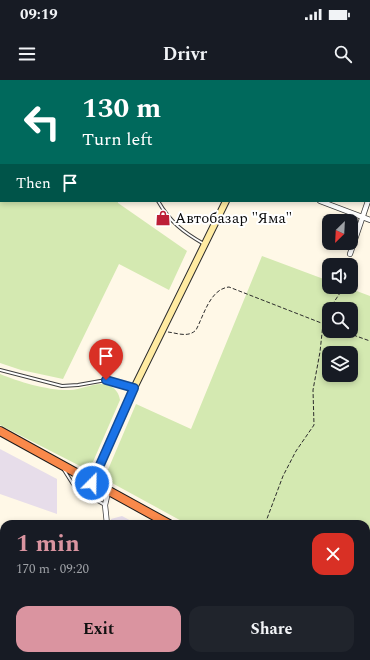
<!DOCTYPE html>
<html lang="en">
<head>
<meta charset="utf-8">
<style>
  :root { --surface:#171b24; --page:#20242c; --text:#f1f3f6; --muted:#9ea1a6; --accent:#da94a0 }
  body { margin:0; font-family:Spectral,serif; background:var(--page); color:var(--text); height:100vh; display:flex; flex-direction:column; font-size:15px; white-space:nowrap }
  * { box-sizing:border-box; margin:0 }
  p { font-size:13px; color:var(--muted) }
  .icon { flex:none; width:22px; height:22px; fill:none; stroke:currentColor; stroke-width:2; stroke-linecap:round; stroke-linejoin:round }
  .map { position:relative; flex:1; overflow:hidden }
  .side { position:absolute; left:0px; top:440px; width:370px; height:140px; display:flex; flex-direction:column; background:var(--surface); border-radius:12px 12px 0 0; box-shadow:0 2px 6px #0003 }
  .side>* { flex:none }
  .hud { position:absolute; left:0px; top:0px; width:370px; height:122px; box-shadow:0 2px 6px #0003; background:#00695c; color:#fff; overflow:hidden }
  .needle { width:26px; rotate:204deg }
  .buttons { position:absolute; left:322px; top:134px; display:grid; gap:8px }
  .buttons a { display:grid; place-items:center; width:36px; height:36px; border-radius:8px; background:var(--surface); box-shadow:0 2px 6px #0003; font-size:20px }
  .pin { position:absolute; display:grid; place-items:center; width:34px; height:34px; color:#fff; margin:-41px -17px; border-radius:50% 50% 50% 0; rotate:-45deg; box-shadow:0 0 4px #0007 }
  .pin .icon { rotate:45deg }
  .me { position:absolute; width:44px; margin:-22px; rotate:23deg; stroke-linejoin:round; filter:drop-shadow(0 0 3px #0008) }
  .turn { display:flex; align-items:center; gap:14px; height:84px; padding:0 16px; font-size:18px }
  .turn .icon { width:52px; height:52px; stroke-width:2.5 }
  .turn b { display:block; font-size:28px; line-height:34px }
  .then { display:flex; align-items:center; height:38px; padding:0 16px; background:#0003; gap:8px; font-size:15px }
  .round { display:grid; place-items:center; flex:none; width:42px; height:42px; border-radius:12px; background:var(--page) }
  .headline { display:flex; align-items:center; justify-content:space-between; height:68px; padding:0 16px }
  h1 { font-size:24px; font-weight:700; line-height:30px; color:var(--accent) }
  .cta { display:flex; gap:8px; margin-top:auto; padding:8px 16px }
  .cta a { flex:1; height:46px; border-radius:12px; background:var(--accent); color:#111; font-size:16px; font-weight:700; line-height:46px; text-align:center }
  .cta a+a { background:var(--page); color:var(--text) }
  .status { display:flex; justify-content:space-between; align-items:center; height:28px; padding:0 20px; background:var(--surface); direction:ltr }
  .status svg { height:11px; fill:currentColor }
  header { display:flex; justify-content:space-between; align-items:center; height:52px; padding:0 16px; background:var(--surface); font-size:18px; font-weight:700 }
  .map>svg:first-child { display:block }
</style>
</head>
<body>
<div class="status"><b>09:19</b><svg viewBox="0 0 49 12"><path d="M0 12V9h3v3zM5 12V6h3v6zM10 12V3h3v9zM15 12V0h3v12zM26 1h20v11H26zM47 4h2v5h-2z"/></svg></div>
<header><svg class="icon" aria-label="menu" viewBox="0 0 24 24"><path d="M4 6h16M4 12h16M4 18h16"/></svg>Drivr<svg class="icon" aria-label="search" viewBox="0 0 24 24"><circle cx="10" cy="10" r="6"/><path d="M15 15l6 6"/></svg></header>
<div class="map">
<svg width="370" height="580" viewBox="0 0 370 580">
  <rect width="100%" height="100%" fill="#fff8e7"/>
  <!-- industrial -->
  <g fill="#e7ddea">
    <polygon points="0,369 57,399 57,434 0,414"/>
    <polygon points="122,436 137,444 112,444 111,439"/>
    <polygon points="366,562 370,564 367,580 335,580 336,576 366,576"/>
    <polygon points="78,576 112,576 113,580 77,580"/>
  </g>
  <!-- green -->
  <g fill="#d4e9b1" fill-rule="evenodd">
    <polygon points="0,73 1,121 118,121 118,123 187,171 169,210 119,184 63,299 21,290 0,283"/>
    <path d="M262 176 329 201V207H346L370 216V542L366 540V444H187L112 403 107 398V392L136 324 191 349ZM329 229H351V251H329ZM329 273H351V295H329Z"/>
    <path d="M0 294C19 302 50 311 70 310 82 310 96 301 107 305 115 307 119 313 120 320L92 384 87 388 82 387 0 345Z"/>
    <polygon points="79,404 98,414 100,418 78,407 77,405"/>
  </g>
  <g fill="none" stroke-linecap="round" stroke-linejoin="round">
    <!-- lane casing -->
    <g stroke="#3d3d3d" stroke-width="4">
      <g id="lane">
        <polyline points="0,22 1,23"/>
        <polyline points="0,32 1,32"/>
        <polyline points="0,43 1,43"/>
        <path d="M158 121C170 142 183 152 204 164"/>
        <polyline points="0,290 62,306 78,305 106,300 133,308"/>
        <polyline points="64,390 76,409 105,425"/>
      </g>
    </g>
    <!-- street casing -->
    <g stroke="#3d3d3d" stroke-width="6">
      <g id="street">
        <polyline points="268,0 269,1"/>
        <polyline points="319,0 319,1"/>
        <polyline points="369,33 370,34"/>
        <polyline points="369,117 370,114"/>
        <polyline points="320,121 370,140"/>
        <polyline points="350,174 368,121"/>
        <polyline points="107,444 105,425 108,412"/>
        <polyline points="0,476 4,478"/>
        <polyline points="119,576 120,580"/>
        <polyline points="278,580 279,576"/>
      </g>
    </g>
    <!-- secondary casing -->
    <g stroke="#2c2c2c" stroke-width="8">
      <g id="secondary">
        <polyline points="361,1 362,0"/>
        <polyline points="92,403 134,308 226,121"/>
      </g>
    </g>
    <!-- highway casing -->
    <g stroke="#1b1b1b" stroke-width="10">
      <g id="highway">
        <polyline points="0,351 169,444"/>
        <polyline points="366,550 370,552"/>
      </g>
    </g>
    <!-- path -->
    <g stroke="#2c2c2c" stroke-width="1" stroke-dasharray="4 2" stroke-linecap="butt">
      <polyline points="74,0 79,1"/>
      <polyline points="17,1 17,0"/>
      <polyline points="71,1 72,0"/>
      <polyline points="136,1 136,0"/>
      <polyline points="0,11 1,11"/>
      <polyline points="351,205 354,194 351,178"/>
      <polyline points="342,251 370,261"/>
      <path d="M168 252C177 253 188 258 196 250 204 235 210 209 229 207L329 246"/>
      <polyline points="265,444 283,396 296,371 314,345 313,310 320,272 323,244 328,231 340,213 349,207"/>
    </g>
    <!-- lane -->
    <use href="#lane" stroke="#fff" stroke-width="2"/>
    <!-- street -->
    <use href="#street" stroke="#fff" stroke-width="4.5"/>
    <!-- secondary -->
    <use href="#secondary" stroke="#ffeba2" stroke-width="6"/>
    <!-- highway -->
    <use href="#highway" stroke="#f9894b" stroke-width="8"/>
  </g>
  <g fill="none" stroke-linecap="round" stroke-linejoin="round">
    <!-- route casing -->
    <g stroke="#114b97" stroke-width="10">
      <polyline id="route" points="92,403 134,308 106,300"/>
    </g>
    <!-- route -->
    <use href="#route" stroke="#1a73e8" stroke-width="7"/>
  </g>
  <!-- icons -->
  <defs>
    <g id="shop-bare" transform="scale(1.2)"><path d="M-5-2.5h2.3a2.7 3.5 0 0 1 5.4 0H5L5.5 6h-11ZM-1.5-2.5h3a1.5 2.3 0 0 0-3 0Z" fill="#bd1f37" stroke="#fff" stroke-width="2.5" paint-order="stroke"/></g>
  </defs>
  <g fill-rule="evenodd">
    <use href="#shop-bare" x="163" y="138"/>
  </g>
  <g text-anchor="middle" stroke-width="4" stroke-linejoin="round" paint-order="stroke">
    <!-- poi labels -->
    <g font-size="15" fill="#0a0a0a" stroke="#fff" text-anchor="start">
      <text x="175" y="143">Автобазар "Яма"</text>
    </g>
  </g>
</svg>
<div class="buttons">
<a><svg class="needle" viewBox="-14 -14 28 28"><path d="M0-13l5 13h-10z" fill="#e53935"/><path d="M0 13l5-13h-10z" fill="#9ea1a6"/></svg></a>
<a><svg class="icon" aria-label="sound" viewBox="0 0 24 24"><path d="M4 9h4l5-4v14l-5-4H4zM17 9q2 3 0 6"/></svg></a>
<a><svg class="icon" aria-label="search" viewBox="0 0 24 24"><circle cx="10" cy="10" r="6"/><path d="M15 15l6 6"/></svg></a>
<a><svg class="icon" aria-label="layers" viewBox="0 0 24 24"><path d="M12 4l9 5-9 5-9-5zM3 14l9 5 9-5"/></svg></a>
</div>
<div class="pin" style="left:106px;top:300px;background:#d93025"><svg class="icon" aria-label="arrive" viewBox="0 0 24 24"><path d="M6 21V4h12l-3 4 3 4H6"/></svg></div>
<svg class="me" style="left:92px;top:403px" viewBox="-20 -20 40 40"><circle r="17" fill="#1a73e8" stroke="#fff" stroke-width="3"/><path d="M0-11L8 9 0 5-8 9z" fill="#fff"/></svg>
<div class="hud">
<div class="turn"><svg class="icon" aria-label="left" viewBox="0 0 24 24"><path d="M17 20v-9H6M10 6l-5 5 5 5"/></svg><div><b>130 m</b>Turn left</div></div>
<div class="then">Then<svg class="icon" aria-label="arrive" viewBox="0 0 24 24"><path d="M6 21V4h12l-3 4 3 4H6"/></svg></div>
</div>
<section class="side">
<div class="headline"><div><h1>1 min</h1><p>170 m · 09:20</p></div><a class="round" style="background:#d93025;color:#fff"><svg class="icon" aria-label="close" viewBox="0 0 24 24"><path d="M6 6l12 12M18 6L6 18"/></svg></a></div>
<div class="cta"><a>Exit</a><a>Share</a></div>
</section>
</div>
</body>
</html>
